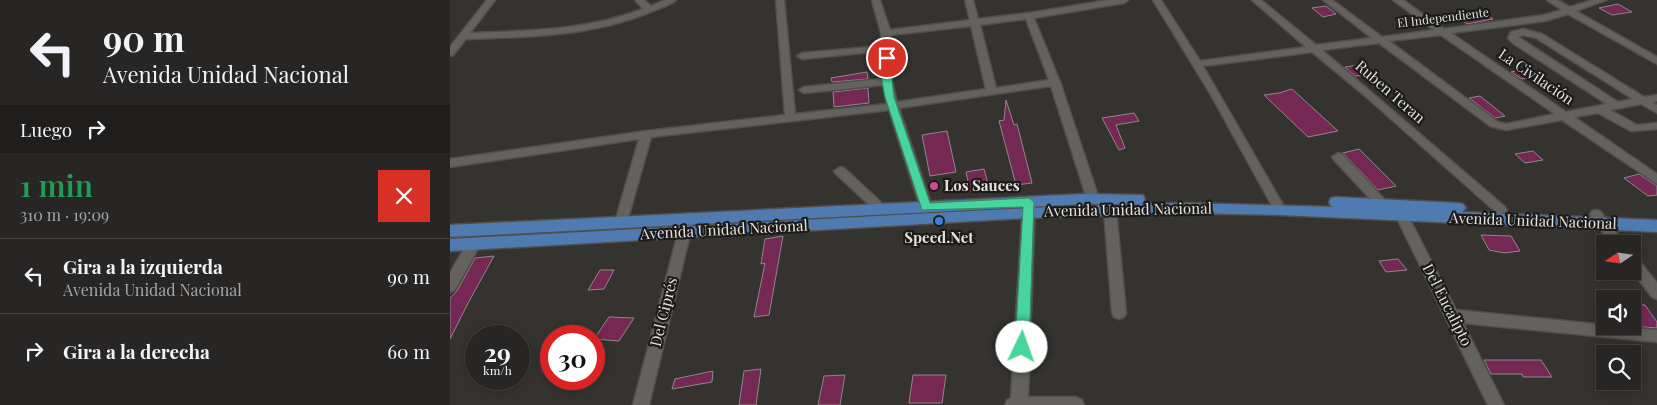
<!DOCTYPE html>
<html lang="es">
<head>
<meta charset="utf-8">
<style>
  :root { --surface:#282624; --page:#343231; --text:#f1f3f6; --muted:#a5a5a6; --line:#444341 }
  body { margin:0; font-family:"Playfair Display",serif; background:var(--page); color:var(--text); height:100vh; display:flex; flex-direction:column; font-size:19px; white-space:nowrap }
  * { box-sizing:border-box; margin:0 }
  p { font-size:16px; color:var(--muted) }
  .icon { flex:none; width:28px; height:28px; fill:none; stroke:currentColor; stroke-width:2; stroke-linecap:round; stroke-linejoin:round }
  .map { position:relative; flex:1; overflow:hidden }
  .drawer { display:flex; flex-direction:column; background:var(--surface); width:450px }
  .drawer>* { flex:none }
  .banner { background:#282624; color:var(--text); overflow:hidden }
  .needle { width:32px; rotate:257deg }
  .tools { position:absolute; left:1146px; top:235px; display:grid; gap:10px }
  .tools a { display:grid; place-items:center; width:45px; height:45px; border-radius:0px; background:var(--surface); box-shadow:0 2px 12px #0003,0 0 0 1px var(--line); font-size:25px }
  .speed { position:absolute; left:15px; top:325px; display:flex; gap:10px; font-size:25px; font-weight:700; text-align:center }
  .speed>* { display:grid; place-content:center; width:65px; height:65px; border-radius:50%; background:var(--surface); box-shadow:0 2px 12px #0003,0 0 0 1px var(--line); line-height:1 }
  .speed small { font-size:12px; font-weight:400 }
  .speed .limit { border:8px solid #d22; background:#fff; color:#111 }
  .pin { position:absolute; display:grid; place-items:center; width:42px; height:42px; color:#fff; margin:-21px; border:2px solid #fff; border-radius:50%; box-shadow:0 1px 5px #0007 }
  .me { position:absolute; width:55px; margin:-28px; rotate:3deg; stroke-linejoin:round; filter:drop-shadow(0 0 4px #0008) }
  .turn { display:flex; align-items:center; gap:18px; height:105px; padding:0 20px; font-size:22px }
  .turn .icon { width:65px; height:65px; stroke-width:2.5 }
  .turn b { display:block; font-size:35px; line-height:42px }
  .then { display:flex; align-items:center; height:48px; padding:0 20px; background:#0003; gap:10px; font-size:19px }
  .round { display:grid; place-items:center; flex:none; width:52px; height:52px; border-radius:0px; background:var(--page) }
  .head { display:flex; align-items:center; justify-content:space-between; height:85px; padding:0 20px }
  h1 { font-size:30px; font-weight:600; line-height:38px; color:#1e9e55 }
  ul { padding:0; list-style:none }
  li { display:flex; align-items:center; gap:15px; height:75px; padding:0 20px; border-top:1px solid var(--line) }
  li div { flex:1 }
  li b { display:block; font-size:19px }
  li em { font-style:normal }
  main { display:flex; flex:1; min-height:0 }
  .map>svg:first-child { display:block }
</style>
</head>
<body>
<main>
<section class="drawer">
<div class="banner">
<div class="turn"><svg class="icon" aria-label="left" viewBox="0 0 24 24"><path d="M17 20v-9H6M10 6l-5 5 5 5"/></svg><div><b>90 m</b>Avenida Unidad Nacional</div></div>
<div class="then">Luego<svg class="icon" aria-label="right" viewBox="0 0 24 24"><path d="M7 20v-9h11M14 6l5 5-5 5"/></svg></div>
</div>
<div class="head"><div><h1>1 min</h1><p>310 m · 19:09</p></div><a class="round" style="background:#d93025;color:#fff"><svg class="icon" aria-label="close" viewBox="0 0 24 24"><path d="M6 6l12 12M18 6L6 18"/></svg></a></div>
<ul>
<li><svg class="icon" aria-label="left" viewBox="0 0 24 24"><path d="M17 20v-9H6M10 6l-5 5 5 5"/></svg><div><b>Gira a la izquierda</b><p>Avenida Unidad Nacional</p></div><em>90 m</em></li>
<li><svg class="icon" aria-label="right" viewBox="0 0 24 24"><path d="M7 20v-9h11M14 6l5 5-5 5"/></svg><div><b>Gira a la derecha</b></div><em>60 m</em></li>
</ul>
</section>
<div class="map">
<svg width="1207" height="405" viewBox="0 0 1207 405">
  <rect width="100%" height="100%" fill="#353330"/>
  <!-- building -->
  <g fill="#762855" stroke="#8c888a">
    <polygon points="1168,4 1182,12 1162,15 1149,8"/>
    <polygon points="876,6 886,14 873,17 862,8"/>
    <polygon points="1031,12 1043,19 1017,24 1005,15"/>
    <polygon points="909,65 919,75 905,76 895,67"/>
    <polygon points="1076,69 1087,77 1072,79 1061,72"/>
    <polygon points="417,72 418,79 382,82 381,78"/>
    <polygon points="418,88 419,103 384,107 383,92"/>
    <polygon points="842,89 888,131 858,137 814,95 829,93"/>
    <polygon points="1030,96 1055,116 1045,118 1019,98"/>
    <polygon points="556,100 564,125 567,124 582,183 566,185 549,121 554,120"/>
    <polygon points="684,113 689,121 666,125 675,148 669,150 652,118"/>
    <polygon points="497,131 506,172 480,176 472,135"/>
    <polygon points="909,149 946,186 928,190 893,153"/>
    <polygon points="1083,151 1093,160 1075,163 1065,154"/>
    <polygon points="534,169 539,188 520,191 516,172"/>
    <polygon points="1189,174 1207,186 1207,195 1198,196 1174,178"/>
    <polygon points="1031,235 1061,236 1070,251 1054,253 1039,250"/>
    <polygon points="333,236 319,315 304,317 315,263 311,264 315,239"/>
    <polygon points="44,256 17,305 0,339 0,298 7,291 25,258"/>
    <polygon points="948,259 957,270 936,272 929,261"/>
    <polygon points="150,270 164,270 154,289 138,290"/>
    <polygon points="1182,304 1195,305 1207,322 1207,328 1182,326"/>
    <polygon points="159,317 184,318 169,341 144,339"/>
    <polygon points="1034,360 1091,360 1102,377 1073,377 1072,374 1041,374"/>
    <polygon points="311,369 306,405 289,405 294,371"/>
    <polygon points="263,371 262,382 222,389 225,379"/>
    <polygon points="395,375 390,405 368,405 374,376"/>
    <polygon points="463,375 496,375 492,403 459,403"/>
  </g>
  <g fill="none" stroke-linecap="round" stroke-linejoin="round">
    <!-- minor casing -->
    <g stroke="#504f4c" stroke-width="3">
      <g id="minor">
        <path d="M37 0H45L20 33C79 31 138 30 193 9L185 0H194L201 6 215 0H226C219 6 207 9 198 13 140 36 78 37 16 39L3 55 0 56V47Z"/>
        <path d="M326 0H334L345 114 437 104 433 85 354 93 349 90 354 87 432 79V51L352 59 347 56 352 53 432 46 431 33 422 0H430L440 30 520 20 515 0H523L528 19 579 13 659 0H678L674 3 584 18 610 82 649 199 647 202 643 203 637 199 601 86 449 108 482 207 476 211 470 207 439 110 201 137 177 222 176 225H166L165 222 189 139 0 167V159L196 131 335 115ZM576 19 599 80 546 88 530 25ZM521 26 536 89 447 102 442 81 441 35Z"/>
        <path d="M703 0H711L750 61 856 47 802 0H811L866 45 922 38 873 0H882L932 37 984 30 943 0H953L994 29 1094 15 1112 10 1097 0H1107L1120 7 1143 0H1156L1126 11 1207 57V64L1118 14 1095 21 1001 33 1116 112 1157 104 1064 44 1058 38 1061 32 1073 29 1092 34 1194 97 1207 95V101L1202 102 1207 105V113L1191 104 1160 110 1187 125 1207 123V129L1181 131 1148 113 1124 117 1207 174V184L1112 120 1056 130 1040 126 929 43 872 50 1055 207 1057 210 1055 213H1047L914 95 862 52 753 66 836 210 834 213H826L761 95ZM991 35 1105 114 1056 124 1048 122 939 41ZM1073 35 1086 38 1183 99 1168 102 1068 37Z"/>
        <polygon points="888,153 892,154 936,201 938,204 936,207 928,207 884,160 882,157"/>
        <polygon points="390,167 394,168 435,206 437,209 435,212 427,212 386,174 384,171"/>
        <polygon points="579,198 585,202 578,397 626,397 632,400 634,405 555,405 557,400 561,398 573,202"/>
        <polygon points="947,202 953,206 1006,310 1155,325 1155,326 1207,330 1207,342 1013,323 1054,405 1038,405 941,206"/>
        <polygon points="660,206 664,207 666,210 676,313 674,317 669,319 664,317 662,313 654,210 656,207"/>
        <polygon points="1146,210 1150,211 1175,244 1161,244 1140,214 1142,211"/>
        <polygon points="238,213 243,215 244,218 199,405 183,405 232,218 233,215"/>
        <polygon points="24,238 29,240 31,243 5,290 0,292 0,273 19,240"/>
        <polygon points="1182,257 1187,258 1207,283 1207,299 1202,297 1182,271"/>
      </g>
    </g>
    <!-- major casing -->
    <g stroke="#504f4c" stroke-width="3">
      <polygon id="major" points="634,194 693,195 695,199 693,203 688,204 733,203 885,207 881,206 879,202 881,198 886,197 1008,203 1013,204 1016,208 1012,212 1207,220 1207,232 830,215 733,213 578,218 0,251 0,239 578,208 687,204 634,204 0,237 0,225"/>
    </g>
    <!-- minor -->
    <use href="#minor" fill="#64625e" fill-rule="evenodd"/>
    <!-- major -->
    <use href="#major" fill="#507bb0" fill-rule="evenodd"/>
  </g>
  <!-- route -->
  <polygon fill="#48d49d" stroke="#2f8a66" points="437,56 442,58 442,81 444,97 480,203 579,198 584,202 579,347 577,351 572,353 567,351 565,347 573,207 472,210 435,97 432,81 433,58"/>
  <!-- markers -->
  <circle fill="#d1479c" stroke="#1c1b19" stroke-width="2" cx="484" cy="186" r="5"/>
  <circle fill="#3f7fe0" stroke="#1c1b19" stroke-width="2" cx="489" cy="221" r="5"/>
  <g text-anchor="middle" stroke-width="4.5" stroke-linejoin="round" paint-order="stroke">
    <!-- far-street labels -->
    <g font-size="12" fill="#e3e2e0" stroke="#1c1b19">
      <text transform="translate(993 18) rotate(-7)" y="4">El Independiente</text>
    </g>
    <!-- street labels -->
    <g font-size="15" fill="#e3e2e0" stroke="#1c1b19">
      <text transform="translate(1086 77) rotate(34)" y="5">La Civilación</text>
      <text transform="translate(940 92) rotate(41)" y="5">Ruben Teran</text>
      <text transform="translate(678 210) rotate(-1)" y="5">Avenida Unidad Nacional</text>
      <text transform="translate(1083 221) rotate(2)" y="5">Avenida Unidad Nacional</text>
      <text transform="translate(274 230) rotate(-3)" y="5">Avenida Unidad Nacional</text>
      <text transform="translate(997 305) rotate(63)" y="5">Del Eucalipto</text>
      <text transform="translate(214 312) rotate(-76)" y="5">Del Ciprés</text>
    </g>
    <!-- poi labels -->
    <g font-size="15" font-weight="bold" fill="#e3e2e0" stroke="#1c1b19" text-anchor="start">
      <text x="494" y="191">Los Sauces</text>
      <text x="489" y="243" text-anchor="middle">Speed.Net</text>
    </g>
  </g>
</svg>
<div class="tools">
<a><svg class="needle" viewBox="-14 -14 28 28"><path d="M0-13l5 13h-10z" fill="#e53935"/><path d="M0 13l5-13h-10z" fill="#a5a5a6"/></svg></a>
<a><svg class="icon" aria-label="sound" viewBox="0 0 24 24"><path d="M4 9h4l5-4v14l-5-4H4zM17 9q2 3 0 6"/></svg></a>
<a><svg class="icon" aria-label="search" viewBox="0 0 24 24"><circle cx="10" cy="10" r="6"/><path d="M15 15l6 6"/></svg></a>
</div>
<div class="speed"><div>29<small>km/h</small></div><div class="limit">30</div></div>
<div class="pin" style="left:437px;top:58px;background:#d93025"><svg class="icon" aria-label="arrive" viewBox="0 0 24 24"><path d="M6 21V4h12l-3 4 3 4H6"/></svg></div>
<svg class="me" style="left:572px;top:347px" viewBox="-20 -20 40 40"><circle r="19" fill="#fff"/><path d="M0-13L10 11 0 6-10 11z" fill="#48d49d"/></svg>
</div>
</main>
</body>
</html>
